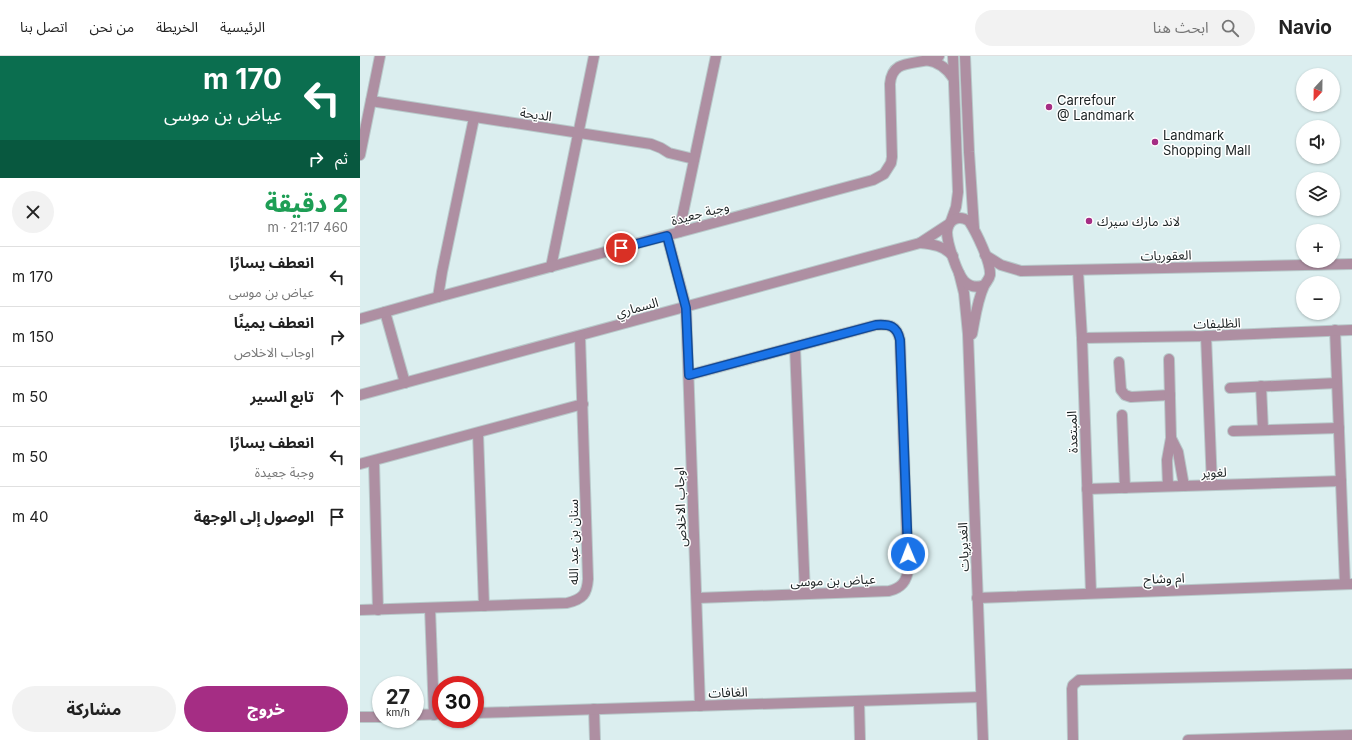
<!DOCTYPE html>
<html lang="ar">
<head>
<meta charset="utf-8">
<style>
  :root { --surface:#fff; --page:#f2f2f2; --text:#222; --muted:#767676; --line:#e0e0e0; --accent:#a52d84 }
  body { margin:0; font-family:Inter,"Noto Sans Arabic",sans-serif; background:var(--page); color:var(--text); direction:rtl; height:100vh; display:flex; flex-direction:column; font-size:15px; white-space:nowrap }
  * { box-sizing:border-box; margin:0 }
  p { font-size:13px; color:var(--muted) }
  .icon { flex:none; width:22px; height:22px; fill:none; stroke:currentColor; stroke-width:2; stroke-linecap:round; stroke-linejoin:round }
  .map { position:relative; flex:1; overflow:hidden; direction:ltr }
  .drawer { display:flex; flex-direction:column; background:var(--surface); width:360px }
  .drawer>* { flex:none }
  .top-card { background:#0b6e4f; color:#fff; overflow:hidden }
  .needle { width:26px; rotate:202deg }
  .tools { position:absolute; left:936px; top:12px; display:grid; gap:8px }
  .tools a { display:grid; place-items:center; width:44px; height:44px; border-radius:50%; background:var(--surface); box-shadow:0 1px 3px #0004; font-size:20px }
  .speed { position:absolute; left:12px; top:620px; display:flex; gap:8px; font-size:20px; font-weight:700; text-align:center }
  .speed>* { display:grid; place-content:center; width:52px; height:52px; border-radius:50%; background:var(--surface); box-shadow:0 1px 3px #0004; line-height:1 }
  .speed small { font-size:10px; font-weight:400 }
  .speed .limit { border:6px solid #d22; background:#fff; color:#111 }
  .pin { position:absolute; display:grid; place-items:center; width:34px; height:34px; color:#fff; margin:-17px; border:2px solid #fff; border-radius:50%; box-shadow:0 1px 4px #0007 }
  .me { position:absolute; width:44px; margin:-22px; rotate:359deg; stroke-linejoin:round; filter:drop-shadow(0 0 3px #0008) }
  .turn { display:flex; align-items:center; gap:14px; height:84px; padding:0 12px; font-size:18px }
  .turn .icon { width:52px; height:52px; stroke-width:2.5 }
  .turn b { display:block; font-size:28px; line-height:34px }
  .then { display:flex; align-items:center; height:38px; padding:0 12px; background:#0003; gap:8px; font-size:15px }
  .round { display:grid; place-items:center; flex:none; width:42px; height:42px; border-radius:21px; background:var(--page) }
  .head { display:flex; align-items:center; justify-content:space-between; height:68px; padding:0 12px }
  h1 { font-size:24px; font-weight:800; line-height:30px; color:#1e9e55 }
  .cta { display:flex; gap:8px; margin-top:auto; padding:8px 12px }
  .cta a { flex:1; height:46px; border-radius:24px; background:var(--accent); color:#fff; font-size:16px; font-weight:800; line-height:46px; text-align:center }
  .cta a+a { background:var(--page); color:var(--text) }
  ul { padding:0; list-style:none }
  li { display:flex; align-items:center; gap:12px; height:60px; padding:0 12px; border-top:1px solid var(--line) }
  li div { flex:1 }
  li b { display:block; font-size:15px }
  li em { font-style:normal }
  header { display:flex; align-items:center; gap:24px; box-sizing:border-box; height:56px; padding:0 20px; background:var(--surface); border-bottom:1px solid var(--line) }
  header strong { font-size:19px }
  nav { display:flex; gap:22px; margin-inline-start:auto; font-size:14px }
  .search { width:280px; height:36px; background:var(--page); display:flex; align-items:center; gap:10px; box-sizing:border-box; padding:0 14px; border-radius:22px; color:var(--muted); font-size:15px }
  main { display:flex; flex:1; min-height:0 }
  .map>svg:first-child { display:block }
</style>
</head>
<body>
<header>
<strong>Navio</strong>
<div class="search"><svg class="icon" aria-label="search" viewBox="0 0 24 24"><circle cx="10" cy="10" r="6"/><path d="M15 15l6 6"/></svg>ابحث هنا</div>
<nav><a>الرئيسية</a><a>الخريطة</a><a>من نحن</a><a>اتصل بنا</a></nav>
</header>
<main>
<div class="map">
<svg width="992" height="684" viewBox="0 0 992 684">
  <rect width="100%" height="100%" fill="#dbeeef"/>
  <g fill="none" stroke-linecap="round" stroke-linejoin="round">
    <!-- street casing -->
    <g stroke="#b8c9ca" stroke-width="12">
      <g id="street">
        <polyline points="605,0 609,96 614,172"/>
        <path d="M566 4C579 6 587 12 593 22"/>
        <polyline points="11,45 291,88 301,92 309,97 334,103"/>
        <polyline points="0,99 20,0"/>
        <polyline points="591,165 596,151 598,136 593,0"/>
        <polyline points="319,176 356,0"/>
        <polyline points="307,180 326,251 340,650"/>
        <path d="M560 187C573 188 584 190 593 200"/>
        <polyline points="625,199 641,209 661,215 992,208"/>
        <polyline points="191,211 234,0"/>
        <polyline points="718,215 722,282 731,537"/>
        <polyline points="599,217 604,237 608,278 623,684"/>
        <polyline points="78,241 82,216 114,62"/>
        <polyline points="25,256 45,327"/>
        <path d="M0 263 78 241 513 124 524 118 531 107 532 101 530 28C532 0 559 11 579 0"/>
        <polyline points="975,274 985,528"/>
        <path d="M612 278C615 263 617 245 624 230 626 226 629 224 630 219 631 206 616 176 609 165 598 158 588 164 587 176 587 187 597 217 604 225 610 231 617 232 624 229"/>
        <polyline points="846,280 852,429"/>
        <polyline points="722,282 846,280 992,274"/>
        <polyline points="435,291 445,538"/>
        <polyline points="759,306 761,334 765,339 771,341 810,339"/>
        <path d="M329 319 516 269C530 268 537 270 540 284L548 513C547 526 541 532 529 535L337 542"/>
        <polyline points="901,330 903,374"/>
        <polyline points="870,332 977,327"/>
        <polyline points="0,339 560,187 589,168"/>
        <polyline points="762,359 765,432"/>
        <polyline points="873,375 979,372"/>
        <polyline points="118,377 124,550"/>
        <polyline points="811,382 818,396 824,430"/>
        <polyline points="14,405 18,554"/>
        <polyline points="0,408 223,348"/>
        <polyline points="808,430 807,404 811,382 809,303"/>
        <polyline points="727,433 981,425"/>
        <polyline points="617,542 992,528"/>
        <polyline points="70,552 74,659"/>
        <path d="M0 554 207 547C223 543 227 538 228 523L220 280"/>
        <polyline points="499,645 500,684"/>
        <polyline points="234,653 235,684"/>
        <polyline points="115,657 621,641"/>
        <polyline points="55,659 81,658"/>
        <polyline points="0,661 21,661"/>
        <polyline points="713,684 712,633 713,629 719,624 992,618"/>
        <polyline points="828,684 992,679"/>
      </g>
    </g>
    <!-- street -->
    <use href="#street" stroke="#ae8fa2" stroke-width="10"/>
  </g>
  <g fill="none" stroke-linecap="round" stroke-linejoin="round">
    <!-- route casing -->
    <g stroke="#114b97" stroke-width="10">
      <path id="route" d="M261 192 307 180 326 252 329 319 516 269C530 268 537 270 540 284L548 498"/>
    </g>
    <!-- route -->
    <use href="#route" stroke="#1a73e8" stroke-width="7"/>
  </g>
  <!-- markers -->
  <g fill="#a52d84" stroke="#fff" stroke-width="1.5">
    <circle cx="689" cy="51" r="4"/>
    <circle cx="795" cy="86" r="4"/>
    <circle cx="729" cy="165" r="4"/>
  </g>
  <g text-anchor="middle" stroke-width="3" stroke-linejoin="round" paint-order="stroke">
    <!-- poi labels -->
    <g font-size="13" fill="#1a2122" stroke="#fff" text-anchor="start">
      <text x="697" y="49">Carrefour<tspan x="697" dy="15">@ Landmark</tspan></text>
      <text x="803" y="84">Landmark<tspan x="803" dy="15">Shopping Mall</tspan></text>
      <text x="737" y="170">لاند مارك سيرك</text>
    </g>
    <!-- street labels -->
    <g font-size="13" fill="#1a2122" stroke="#fff">
      <text transform="translate(176 58) rotate(8)" y="5">الديحة</text>
      <text transform="translate(340 157) rotate(-15)" y="5">وجبة جعيدة</text>
      <text transform="translate(806 199) rotate(-1)" y="5">العقوريات</text>
      <text transform="translate(277 251) rotate(-15)" y="5">السماري</text>
      <text transform="translate(857 267) rotate(-2)" y="5">الظليفات</text>
      <text transform="translate(712 376) rotate(-92)" y="5">المبتعدة</text>
      <text transform="translate(854 416) rotate(-2)" y="5">لغوير</text>
      <text transform="translate(320 451) rotate(-92)" y="5">اوجاب الاخلاص</text>
      <text transform="translate(213 486) rotate(-90)" y="5">سنان بن عبد الله</text>
      <text transform="translate(603 491) rotate(-92)" y="5">الغديريات</text>
      <text transform="translate(804 522) rotate(-2)" y="5">ام وشاح</text>
      <text transform="translate(473 524) rotate(-2)" y="5">عياض بن موسى</text>
      <text transform="translate(368 636) rotate(-2)" y="5">الغافات</text>
    </g>
  </g>
</svg>
<div class="tools">
<a><svg class="needle" viewBox="-14 -14 28 28"><path d="M0-13l5 13h-10z" fill="#e53935"/><path d="M0 13l5-13h-10z" fill="#767676"/></svg></a>
<a><svg class="icon" aria-label="sound" viewBox="0 0 24 24"><path d="M4 9h4l5-4v14l-5-4H4zM17 9q2 3 0 6"/></svg></a>
<a><svg class="icon" aria-label="layers" viewBox="0 0 24 24"><path d="M12 4l9 5-9 5-9-5zM3 14l9 5 9-5"/></svg></a>
<a>+</a>
<a>−</a>
</div>
<div class="speed"><div>27<small>km/h</small></div><div class="limit">30</div></div>
<div class="pin" style="left:261px;top:192px;background:#d93025"><svg class="icon" aria-label="arrive" viewBox="0 0 24 24"><path d="M6 21V4h12l-3 4 3 4H6"/></svg></div>
<svg class="me" style="left:548px;top:498px" viewBox="-20 -20 40 40"><circle r="17" fill="#1a73e8" stroke="#fff" stroke-width="3"/><path d="M0-11L8 9 0 5-8 9z" fill="#fff"/></svg>
</div>
<section class="drawer">
<div class="top-card">
<div class="turn"><svg class="icon" aria-label="left" viewBox="0 0 24 24"><path d="M17 20v-9H6M10 6l-5 5 5 5"/></svg><div><b>170 m</b>عياض بن موسى</div></div>
<div class="then">ثم<svg class="icon" aria-label="right" viewBox="0 0 24 24"><path d="M7 20v-9h11M14 6l5 5-5 5"/></svg></div>
</div>
<div class="head"><div><h1>2 دقيقة</h1><p>460 m · 21:17</p></div><a class="round"><svg class="icon" aria-label="close" viewBox="0 0 24 24"><path d="M6 6l12 12M18 6L6 18"/></svg></a></div>
<ul>
<li><svg class="icon" aria-label="left" viewBox="0 0 24 24"><path d="M17 20v-9H6M10 6l-5 5 5 5"/></svg><div><b>انعطف يسارًا</b><p>عياض بن موسى</p></div><em>170 m</em></li>
<li><svg class="icon" aria-label="right" viewBox="0 0 24 24"><path d="M7 20v-9h11M14 6l5 5-5 5"/></svg><div><b>انعطف يمينًا</b><p>اوجاب الاخلاص</p></div><em>150 m</em></li>
<li><svg class="icon" aria-label="ahead" viewBox="0 0 24 24"><path d="M12 20V5M6 11l6-6 6 6"/></svg><div><b>تابع السير</b></div><em>50 m</em></li>
<li><svg class="icon" aria-label="left" viewBox="0 0 24 24"><path d="M17 20v-9H6M10 6l-5 5 5 5"/></svg><div><b>انعطف يسارًا</b><p>وجبة جعيدة</p></div><em>50 m</em></li>
<li><svg class="icon" aria-label="arrive" viewBox="0 0 24 24"><path d="M6 21V4h12l-3 4 3 4H6"/></svg><div><b>الوصول إلى الوجهة</b></div><em>40 m</em></li>
</ul>
<div class="cta"><a>خروج</a><a>مشاركة</a></div>
</section>
</main>
</body>
</html>
